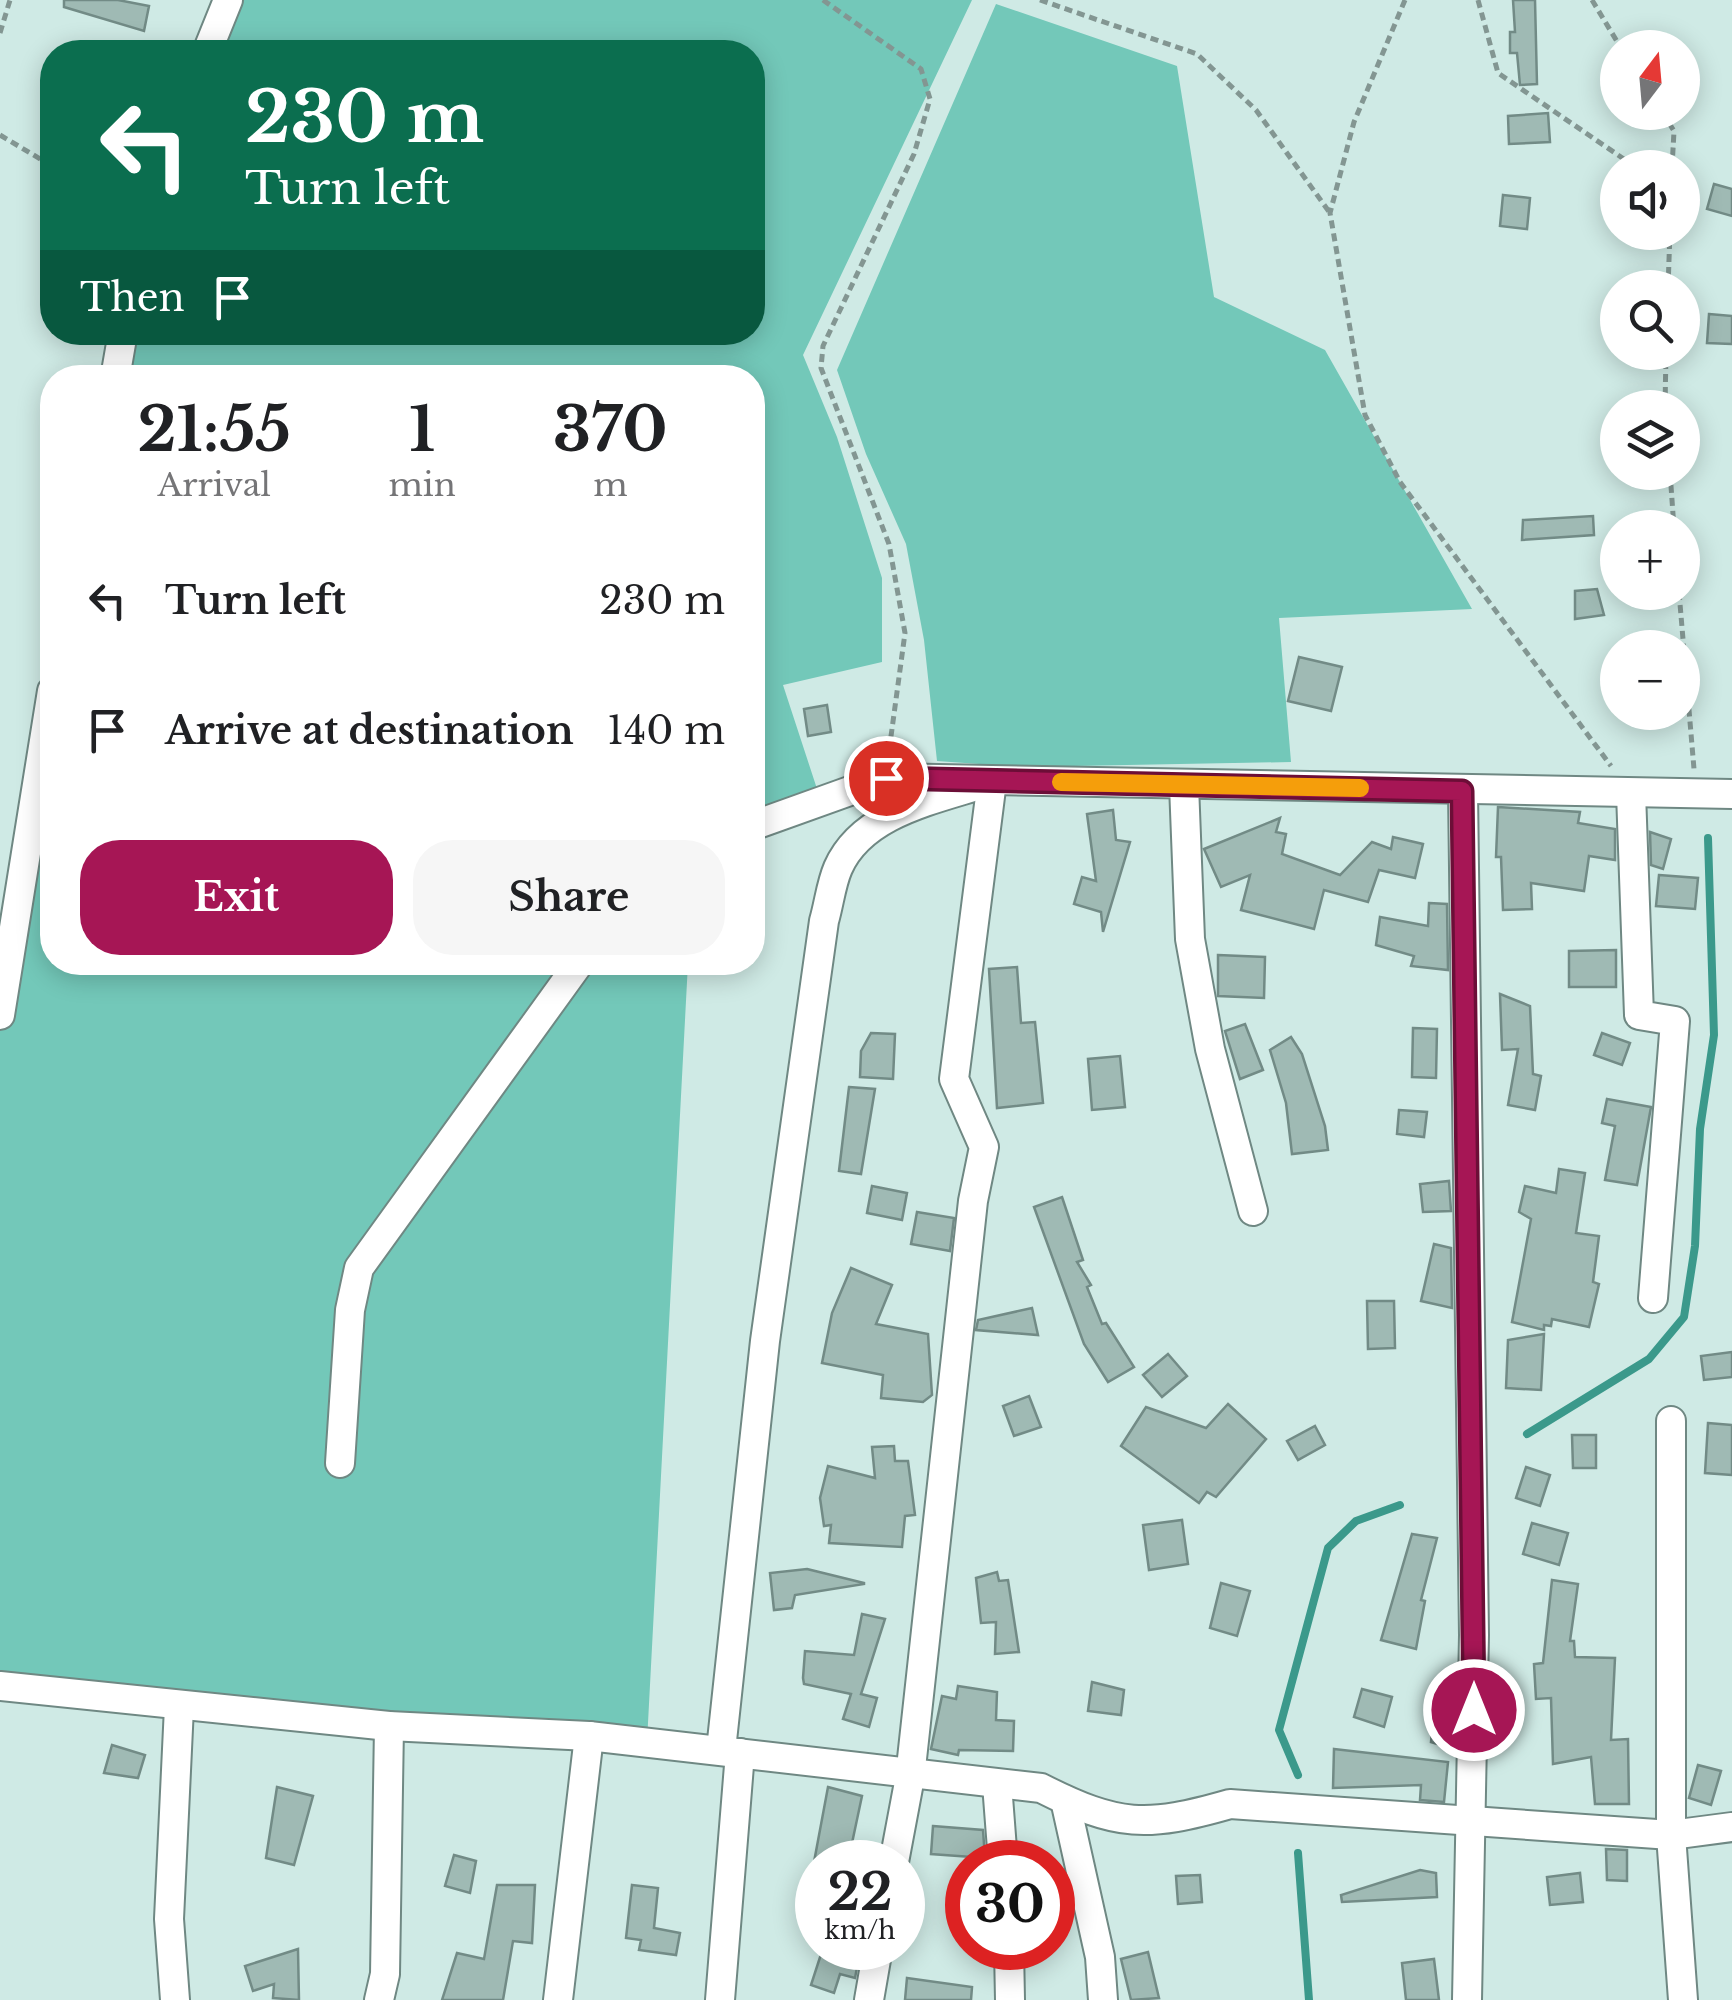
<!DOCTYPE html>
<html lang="en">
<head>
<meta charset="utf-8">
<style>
  :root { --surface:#fff; --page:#f6f6f6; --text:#202124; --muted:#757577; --accent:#a61655 }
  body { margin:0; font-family:"Libre Baskerville",serif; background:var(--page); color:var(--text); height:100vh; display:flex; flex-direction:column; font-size:38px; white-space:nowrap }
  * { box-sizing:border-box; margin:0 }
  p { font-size:32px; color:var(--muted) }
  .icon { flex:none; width:55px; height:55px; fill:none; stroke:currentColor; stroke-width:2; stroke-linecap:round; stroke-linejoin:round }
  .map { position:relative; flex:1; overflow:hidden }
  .details { position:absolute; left:40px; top:365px; width:725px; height:610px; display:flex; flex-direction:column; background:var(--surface); border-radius:40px; box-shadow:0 5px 25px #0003 }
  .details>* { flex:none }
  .guide { position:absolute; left:40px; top:40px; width:725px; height:305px; border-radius:40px; box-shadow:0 5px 25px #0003; background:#0b6e4f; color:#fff; overflow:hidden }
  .needle { width:65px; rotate:16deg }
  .controls { position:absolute; left:1600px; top:30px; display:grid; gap:20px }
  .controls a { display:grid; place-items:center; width:100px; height:100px; border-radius:50%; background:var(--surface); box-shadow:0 5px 25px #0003; font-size:50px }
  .speed { position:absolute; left:795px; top:1840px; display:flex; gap:20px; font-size:50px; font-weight:700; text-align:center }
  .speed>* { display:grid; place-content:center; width:130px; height:130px; border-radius:50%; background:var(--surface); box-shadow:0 5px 25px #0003; line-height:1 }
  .speed small { font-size:25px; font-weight:400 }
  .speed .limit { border:15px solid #d22; background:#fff; color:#111 }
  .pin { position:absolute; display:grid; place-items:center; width:85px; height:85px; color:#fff; margin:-42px; border:5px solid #fff; border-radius:50%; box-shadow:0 2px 10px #0007 }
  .me { position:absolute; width:110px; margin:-55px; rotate:0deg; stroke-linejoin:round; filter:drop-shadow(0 0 8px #0008) }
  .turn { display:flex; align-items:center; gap:35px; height:210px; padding:0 40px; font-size:45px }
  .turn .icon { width:130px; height:130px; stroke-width:2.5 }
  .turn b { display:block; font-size:70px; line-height:85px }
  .then { display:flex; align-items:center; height:95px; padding:0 40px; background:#0003; gap:20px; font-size:38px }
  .eta { display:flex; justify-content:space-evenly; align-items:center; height:170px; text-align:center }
  .eta b { font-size:60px; font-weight:700; line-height:70px }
  .primary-button { display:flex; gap:20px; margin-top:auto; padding:20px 40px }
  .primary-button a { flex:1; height:115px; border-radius:40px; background:var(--accent); color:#fff; font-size:40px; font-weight:700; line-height:115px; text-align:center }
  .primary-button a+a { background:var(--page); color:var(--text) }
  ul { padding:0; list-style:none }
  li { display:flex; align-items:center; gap:30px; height:130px; padding:0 40px }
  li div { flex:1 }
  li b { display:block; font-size:38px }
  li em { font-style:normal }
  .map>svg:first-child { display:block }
</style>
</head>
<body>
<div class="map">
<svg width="1732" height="2000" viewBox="0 0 1732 2000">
  <rect width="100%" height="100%" fill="#cfeae5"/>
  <!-- green -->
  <g fill="#73c8b9">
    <polygon points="228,0 972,0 803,355 837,437 882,578 882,662 783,685 820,798 753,826 752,378 115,378 123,333 752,332 752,52 207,52"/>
    <polygon points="996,4 1177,66 1214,297 1325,350 1472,609 1279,618 1291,762 1021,767 937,761 924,640 906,544 866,454 837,370"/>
    <polygon points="52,691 52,962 688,963 647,1742 0,1686 0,1015"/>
  </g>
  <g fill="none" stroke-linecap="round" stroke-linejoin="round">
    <!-- stream -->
    <g stroke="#3b998b" stroke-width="8">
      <polyline points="1527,1434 1649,1359 1684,1317 1695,1246 1700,1129 1714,1035 1708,838"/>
      <polyline points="1298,1775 1279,1730 1328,1548 1356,1521 1400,1505"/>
      <polyline points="1298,1853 1309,2000"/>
    </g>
  </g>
  <!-- building -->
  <g fill="#9fbab4" stroke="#728b86" stroke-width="2.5">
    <polygon points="64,0 118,0 149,6 144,31 64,7"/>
    <polygon points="1513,0 1535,0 1537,84 1520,85 1517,53 1510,53 1510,32 1515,32"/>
    <polygon points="1548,113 1550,142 1509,144 1508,116"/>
    <polygon points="1714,184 1732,189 1732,216 1707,209"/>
    <polygon points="1503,195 1530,198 1527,229 1500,226"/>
    <polygon points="1709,314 1732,316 1732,344 1707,343"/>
    <polygon points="1593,516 1594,535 1522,540 1523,520"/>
    <polygon points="1597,589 1604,615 1575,619 1575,591"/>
    <polygon points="1299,657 1342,667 1331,711 1288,701"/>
    <polygon points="827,705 831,732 808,736 804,709"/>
    <polygon points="1498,807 1580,812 1578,823 1615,829 1615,860 1589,856 1584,891 1531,883 1532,909 1503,910 1501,857 1496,857"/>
    <polygon points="1113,810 1116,840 1130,842 1103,932 1101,912 1074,904 1082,877 1096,881 1087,814"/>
    <polygon points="1280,818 1276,832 1286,834 1282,854 1340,875 1372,842 1391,849 1393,837 1423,844 1415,878 1379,870 1368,902 1324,890 1314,929 1241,910 1250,875 1221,887 1204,849"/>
    <polygon points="1650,832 1671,839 1663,869 1651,865"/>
    <polygon points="1659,875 1698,878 1695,909 1656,906"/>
    <polygon points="1429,903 1447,904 1448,970 1411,966 1414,956 1376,945 1380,917 1428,926"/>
    <polygon points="1616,950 1616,987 1569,987 1569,951"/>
    <polygon points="1218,955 1265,957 1264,998 1218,996"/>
    <polygon points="1017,967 1021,1023 1035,1022 1043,1103 997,1108 989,969"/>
    <polygon points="1500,994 1530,1006 1533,1074 1541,1076 1535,1110 1508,1105 1518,1049 1502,1050"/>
    <polygon points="1245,1024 1263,1070 1240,1079 1225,1031"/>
    <polygon points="1413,1028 1437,1029 1436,1078 1412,1077"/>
    <polygon points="871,1033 895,1034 893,1079 860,1077 861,1051"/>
    <polygon points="1602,1033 1630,1043 1622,1065 1594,1055"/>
    <polygon points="1291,1037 1302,1054 1325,1126 1328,1150 1292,1154 1286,1103 1270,1050"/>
    <polygon points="1120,1056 1125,1107 1092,1110 1088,1059"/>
    <polygon points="849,1087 875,1089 861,1174 839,1171"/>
    <polygon points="1607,1099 1651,1107 1637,1185 1605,1180 1615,1126 1602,1123"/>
    <polygon points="1399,1110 1427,1112 1424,1137 1397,1134"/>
    <polygon points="1559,1169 1585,1173 1576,1233 1599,1236 1593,1282 1599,1284 1589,1327 1552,1319 1551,1326 1544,1325 1544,1330 1512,1322 1531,1219 1519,1212 1525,1186 1556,1193"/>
    <polygon points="1449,1181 1451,1211 1423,1212 1420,1184"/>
    <polygon points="872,1186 907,1193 902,1220 867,1213"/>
    <polygon points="1062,1197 1083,1260 1077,1262 1091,1285 1087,1287 1102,1324 1106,1323 1134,1367 1108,1382 1084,1344 1034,1207"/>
    <polygon points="917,1212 954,1218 950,1251 911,1244"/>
    <polygon points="1434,1244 1451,1248 1452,1308 1421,1301"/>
    <polygon points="851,1268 892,1285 876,1324 928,1334 932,1395 923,1402 881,1398 883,1375 822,1363 832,1313"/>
    <polygon points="1367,1301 1394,1301 1395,1348 1368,1349"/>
    <polygon points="1032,1308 1038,1335 976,1330 978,1320"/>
    <polygon points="1544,1334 1541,1390 1506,1388 1508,1340"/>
    <polygon points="1732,1352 1732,1377 1704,1380 1701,1356"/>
    <polygon points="1168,1354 1187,1376 1162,1397 1143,1375"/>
    <polygon points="1029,1396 1041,1427 1014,1436 1003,1406"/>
    <polygon points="1228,1404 1266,1439 1216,1497 1207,1492 1199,1503 1121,1446 1146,1407 1206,1428"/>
    <polygon points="1708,1423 1732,1425 1732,1475 1705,1473"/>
    <polygon points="1315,1426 1325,1445 1298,1460 1287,1441"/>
    <polygon points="1572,1435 1596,1435 1596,1468 1573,1468"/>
    <polygon points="894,1446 895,1461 908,1461 915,1515 905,1516 902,1547 829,1543 831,1525 824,1526 820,1498 828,1466 875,1478 872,1447"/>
    <polygon points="1526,1467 1550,1475 1540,1506 1516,1498"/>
    <polygon points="1182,1520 1188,1564 1149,1570 1143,1525"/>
    <polygon points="1532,1523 1568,1533 1559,1565 1523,1554"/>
    <polygon points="1412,1534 1437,1538 1421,1600 1425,1601 1416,1649 1381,1640"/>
    <polygon points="807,1569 864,1583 864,1584 795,1595 792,1608 774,1610 770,1573"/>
    <polygon points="997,1572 999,1581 1008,1580 1019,1652 995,1654 996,1622 981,1623 976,1578"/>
    <polygon points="1552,1580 1578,1584 1570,1641 1574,1641 1575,1657 1615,1658 1611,1740 1628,1739 1629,1804 1595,1804 1591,1757 1553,1764 1551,1698 1536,1699 1534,1664 1543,1663"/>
    <polygon points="1221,1583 1250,1591 1237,1636 1210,1628"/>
    <polygon points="862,1614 885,1619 861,1694 877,1698 869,1727 843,1719 851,1694 804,1684 803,1678 805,1651 854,1655"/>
    <polygon points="1092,1682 1124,1690 1121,1715 1088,1711"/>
    <polygon points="958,1686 997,1692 996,1720 1014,1721 1013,1751 959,1750 958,1755 931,1749 942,1696 956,1699"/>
    <polygon points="1362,1689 1392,1697 1384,1727 1354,1717"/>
    <polygon points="1434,1710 1455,1712 1454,1749 1431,1742"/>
    <polygon points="112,1745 145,1755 138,1778 104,1773"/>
    <polygon points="1334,1749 1448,1762 1444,1802 1420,1800 1421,1785 1333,1788"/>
    <polygon points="1698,1765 1721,1771 1711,1805 1689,1798"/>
    <polygon points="277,1787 313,1796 294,1865 266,1858"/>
    <polygon points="828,1787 862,1796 848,1862 814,1862"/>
    <polygon points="933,1826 983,1830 985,1858 931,1854"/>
    <polygon points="1606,1849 1627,1850 1627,1881 1607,1880"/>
    <polygon points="454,1855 476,1861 470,1893 445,1886"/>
    <polygon points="1420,1870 1436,1873 1437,1897 1342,1902 1341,1895"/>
    <polygon points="1580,1873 1583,1902 1550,1905 1547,1877"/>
    <polygon points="1200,1875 1202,1902 1178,1904 1176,1876"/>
    <polygon points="497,1885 535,1885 532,1943 513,1941 503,2000 442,2000 457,1953 484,1959"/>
    <polygon points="632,1885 658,1888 654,1928 680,1933 676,1955 639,1950 641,1940 626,1938"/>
    <polygon points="823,1948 859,1957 855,1978 840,1974 834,1993 811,1985"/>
    <polygon points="298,1949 299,2000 273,1998 274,1984 253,1991 245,1966"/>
    <polygon points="1148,1952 1159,1998 1131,2000 1121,1959"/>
    <polygon points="1434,1959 1439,2000 1406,2000 1402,1963"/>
    <polygon points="907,1978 972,1987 971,2000 905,2000"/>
  </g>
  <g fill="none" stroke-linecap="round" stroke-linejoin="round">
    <!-- minor casing -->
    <g stroke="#6f8883" stroke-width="32">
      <g id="minor">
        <polyline points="207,52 228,0"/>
        <polyline points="115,378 123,332"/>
        <polyline points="1184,785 1190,939 1210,1049 1253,1211"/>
        <polyline points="1463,791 1474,1635 1467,2000"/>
        <polyline points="1631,793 1639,1015 1675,1021 1653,1298"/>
        <polyline points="752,826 886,778 1732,794"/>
        <polyline points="0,1015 52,691"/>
        <polyline points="1671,1421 1671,1835 1683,2000"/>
        <polyline points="340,1463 350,1310 359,1268 580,962"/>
        <path d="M0 1686 389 1726 589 1736 1041 1788C1118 1827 1146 1828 1230 1804L1671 1835 1732 1827"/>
        <path d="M721 1750 765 1341 824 921C829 904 831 884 838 868 863 811 939 799 992 781"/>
        <polyline points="997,1784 1003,1862"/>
        <polyline points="1065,1800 1100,1957 1103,2000"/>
        <polyline points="894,1862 910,1777 973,1201 984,1147 954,1079 992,781"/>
        <polyline points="1009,1948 1010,2000"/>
        <polyline points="175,2000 169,1919 179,1707"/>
        <polyline points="379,2000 385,1974 389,1726"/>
        <polyline points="558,2000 589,1736"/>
        <polyline points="720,2000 740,1753"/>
        <polyline points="869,2000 878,1948"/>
      </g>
    </g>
    <!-- path -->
    <g stroke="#839692" stroke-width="5" stroke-dasharray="8 5" stroke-linecap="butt">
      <polyline points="823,0 921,69 930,99 914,154 823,346 821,368 889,544 905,633 889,751"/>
      <polyline points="1040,0 1197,54 1256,110 1330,213"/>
      <polyline points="1405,0 1354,122 1330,213 1365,415 1400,482 1611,766"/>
      <polyline points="1478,0 1498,73 1637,168"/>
      <polyline points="1592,0 1621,48"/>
      <polyline points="0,33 10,0"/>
      <polyline points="1662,112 1674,131 1672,168"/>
      <polyline points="0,135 52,166"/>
      <polyline points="1668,288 1670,232"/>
      <polyline points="1665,408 1666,352"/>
      <polyline points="1670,472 1674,528"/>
      <polyline points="1679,592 1694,769"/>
    </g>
    <!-- minor -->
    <use href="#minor" stroke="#fff" stroke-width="28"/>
  </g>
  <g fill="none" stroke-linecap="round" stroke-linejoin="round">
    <!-- route casing -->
    <g stroke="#6c0e37" stroke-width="25">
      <polyline id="route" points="886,778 1462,791 1474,1710"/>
    </g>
    <!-- route -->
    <use href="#route" stroke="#a61655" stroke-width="18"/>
    <!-- slow -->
    <polyline stroke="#f59e0b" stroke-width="18" points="1061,782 1360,788"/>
  </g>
</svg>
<div class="controls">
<a><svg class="needle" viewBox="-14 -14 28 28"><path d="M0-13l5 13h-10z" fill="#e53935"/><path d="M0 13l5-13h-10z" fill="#757577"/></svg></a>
<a><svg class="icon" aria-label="sound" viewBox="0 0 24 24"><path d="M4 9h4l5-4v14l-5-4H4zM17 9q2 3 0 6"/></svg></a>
<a><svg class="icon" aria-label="search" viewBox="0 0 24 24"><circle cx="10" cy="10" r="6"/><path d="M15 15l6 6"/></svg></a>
<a><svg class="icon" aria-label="layers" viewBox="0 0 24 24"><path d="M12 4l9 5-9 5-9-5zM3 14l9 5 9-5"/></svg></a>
<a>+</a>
<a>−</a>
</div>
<div class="speed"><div>22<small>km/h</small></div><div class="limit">30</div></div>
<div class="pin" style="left:886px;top:778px;background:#d93025"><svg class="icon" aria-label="arrive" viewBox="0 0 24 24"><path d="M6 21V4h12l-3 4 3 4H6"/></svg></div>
<svg class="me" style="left:1474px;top:1710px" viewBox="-20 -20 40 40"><circle r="17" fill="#a61655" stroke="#fff" stroke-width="3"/><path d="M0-11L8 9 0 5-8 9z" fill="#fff"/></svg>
<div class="guide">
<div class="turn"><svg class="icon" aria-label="left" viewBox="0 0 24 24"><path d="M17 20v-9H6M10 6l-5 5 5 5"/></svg><div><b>230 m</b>Turn left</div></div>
<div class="then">Then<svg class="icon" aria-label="arrive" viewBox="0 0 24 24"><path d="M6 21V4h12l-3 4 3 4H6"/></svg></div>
</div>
<section class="details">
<div class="eta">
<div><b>21:55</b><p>Arrival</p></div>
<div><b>1</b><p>min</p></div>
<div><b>370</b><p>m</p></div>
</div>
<ul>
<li><svg class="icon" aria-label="left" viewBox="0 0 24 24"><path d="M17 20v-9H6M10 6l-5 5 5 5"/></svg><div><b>Turn left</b></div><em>230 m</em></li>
<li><svg class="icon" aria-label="arrive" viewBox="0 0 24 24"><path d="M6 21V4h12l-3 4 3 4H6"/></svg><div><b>Arrive at destination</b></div><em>140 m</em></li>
</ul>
<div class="primary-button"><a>Exit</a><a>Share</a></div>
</section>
</div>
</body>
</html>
